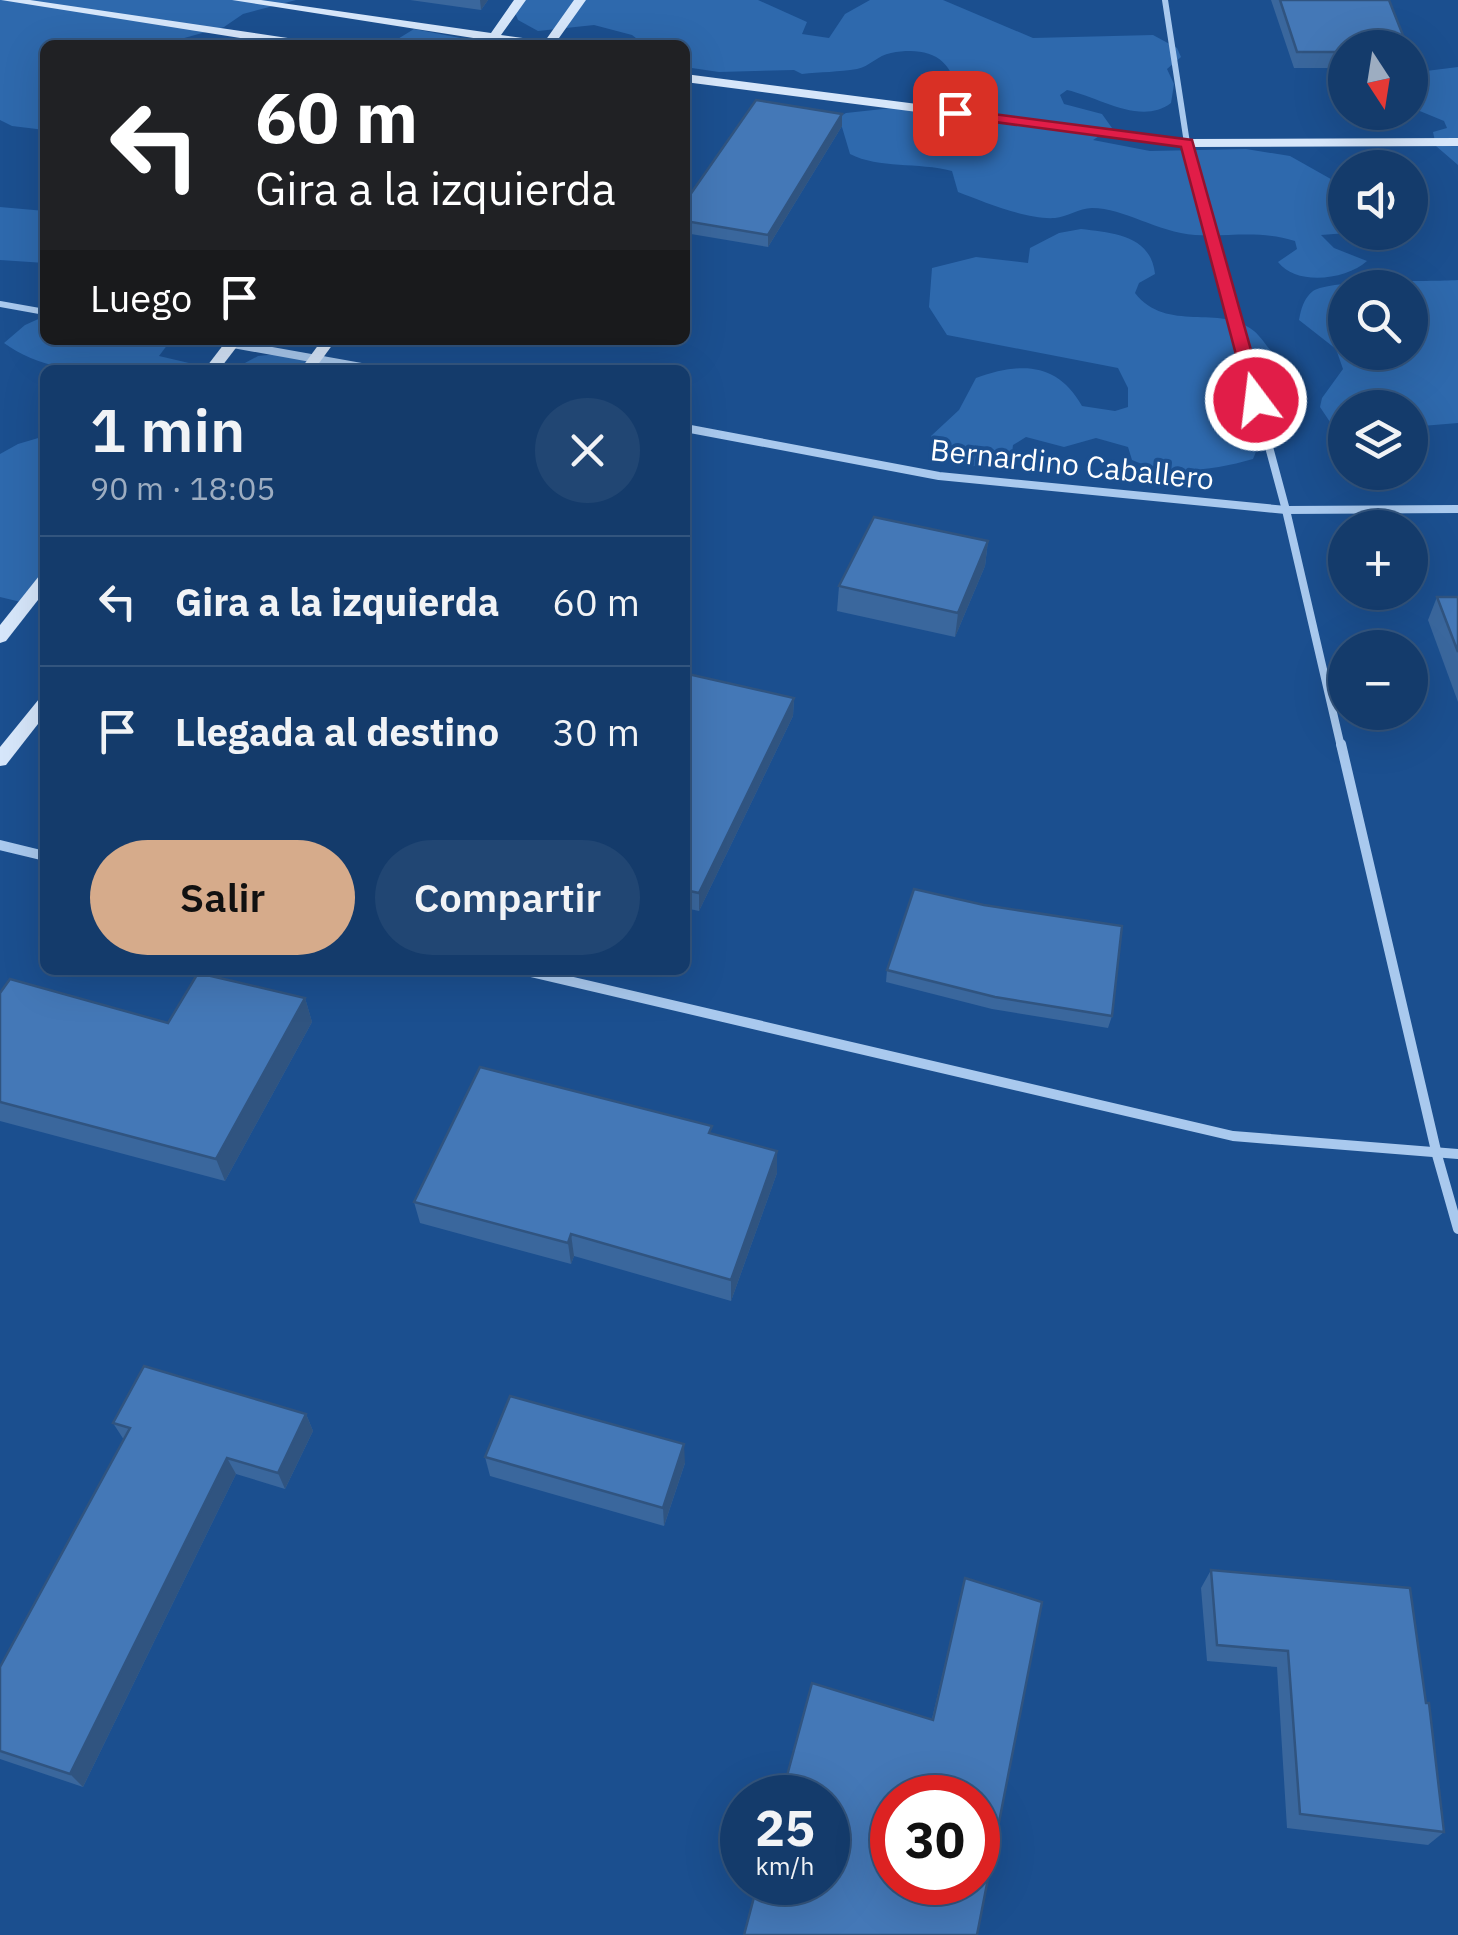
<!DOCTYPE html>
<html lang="es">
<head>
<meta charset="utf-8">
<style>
  :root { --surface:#143b6b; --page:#214673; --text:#f1f3f6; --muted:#9dadc1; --line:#33557e; --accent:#d6ab8b }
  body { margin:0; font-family:"IBM Plex Sans",sans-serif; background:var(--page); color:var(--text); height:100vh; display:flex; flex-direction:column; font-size:38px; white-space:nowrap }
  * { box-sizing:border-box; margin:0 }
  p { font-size:32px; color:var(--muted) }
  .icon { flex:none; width:55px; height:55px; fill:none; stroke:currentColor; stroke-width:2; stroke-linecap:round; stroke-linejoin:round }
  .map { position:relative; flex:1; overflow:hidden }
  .sheet { position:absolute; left:40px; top:365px; width:650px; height:610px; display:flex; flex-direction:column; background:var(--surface); border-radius:15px; box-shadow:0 10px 40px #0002,0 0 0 2px var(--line) }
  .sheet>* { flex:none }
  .guide { position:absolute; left:40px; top:40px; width:650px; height:305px; border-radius:15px; box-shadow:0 10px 40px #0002,0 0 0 2px var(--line); background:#202124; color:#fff; overflow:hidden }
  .needle { width:65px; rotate:168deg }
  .buttons { position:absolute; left:1328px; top:30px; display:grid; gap:20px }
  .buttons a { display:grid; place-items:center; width:100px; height:100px; border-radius:50%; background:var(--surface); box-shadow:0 10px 40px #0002,0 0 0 2px var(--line); font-size:50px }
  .speed { position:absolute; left:720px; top:1775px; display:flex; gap:20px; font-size:50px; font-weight:700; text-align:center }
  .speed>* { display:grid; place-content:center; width:130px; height:130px; border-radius:50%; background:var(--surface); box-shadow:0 10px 40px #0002,0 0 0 2px var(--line); line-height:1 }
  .speed small { font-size:25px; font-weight:400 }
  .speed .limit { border:15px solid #d22; background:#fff; color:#111 }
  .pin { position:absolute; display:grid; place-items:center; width:85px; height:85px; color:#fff; margin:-42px; border-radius:20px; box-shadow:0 5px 15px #0006 }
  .me { position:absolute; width:110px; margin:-55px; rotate:345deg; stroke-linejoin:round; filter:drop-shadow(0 0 8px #0008) }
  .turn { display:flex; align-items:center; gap:35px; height:210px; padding:0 50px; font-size:45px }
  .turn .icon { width:130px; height:130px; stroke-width:2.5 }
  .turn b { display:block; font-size:70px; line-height:85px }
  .then { display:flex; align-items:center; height:95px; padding:0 50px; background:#0003; gap:20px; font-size:38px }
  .round { display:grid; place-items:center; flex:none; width:105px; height:105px; border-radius:52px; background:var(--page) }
  .head { display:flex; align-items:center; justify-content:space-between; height:170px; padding:0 50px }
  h1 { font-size:60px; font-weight:600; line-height:75px }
  .cta { display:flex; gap:20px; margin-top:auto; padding:20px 50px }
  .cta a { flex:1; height:115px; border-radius:60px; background:var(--accent); color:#111; font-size:40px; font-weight:600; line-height:115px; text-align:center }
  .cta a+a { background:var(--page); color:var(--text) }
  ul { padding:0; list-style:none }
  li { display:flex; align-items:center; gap:30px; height:130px; padding:0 50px; border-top:2px solid var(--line) }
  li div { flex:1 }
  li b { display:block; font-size:38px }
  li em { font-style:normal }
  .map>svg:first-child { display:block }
</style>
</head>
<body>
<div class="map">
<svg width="1458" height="1935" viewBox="0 0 1458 1935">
  <rect width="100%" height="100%" fill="#1b4f8f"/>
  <!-- green -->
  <g fill="#2e69ad" fill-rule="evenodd">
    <polygon points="0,0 296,0 243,14 224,27 159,45 45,45 45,130 12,126 0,120"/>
    <path d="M519 0H758L807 22 802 34 829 38 845 14 870 0H943L1033 38 1153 35 1177 48 1181 57 1167 69 1174 84 1171 103C1141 126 1099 97 1067 90L1060 95 1064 104 1102 114 1112 128 1093 140 1150 151 1246 149 1290 156 1345 187 1347 233 1321 235 1334 248 1367 261C1346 280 1296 286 1278 262L1297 249 1295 241C1261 230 1229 237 1195 235 1157 232 1124 208 1092 208 1079 208 1067 217 1055 218 1027 220 984 202 958 192L952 171C918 162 879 169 850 154L839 117 846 113 947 102 957 97C954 58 929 46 891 53 878 55 869 67 857 69 839 72 820 72 802 74L794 70 719 72 685 67V45H645L632 35 594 25 538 31 518 20 514 10Z"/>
    <polygon points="414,29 497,45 388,45"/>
    <polygon points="1458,67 1458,165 1436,146 1433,132 1447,128 1444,121 1410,107 1410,73"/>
    <polygon points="0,207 45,211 45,263 0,260"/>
    <path d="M1081 229C1113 233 1151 235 1155 274L1139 283 1135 293C1167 334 1220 303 1254 331 1261 337 1268 348 1275 356L1273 373 1257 387 1267 425 1253 459C1214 470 1170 477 1132 460L1128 447 1096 438 1064 447 1026 437 1013 445 1012 453C984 470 956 472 932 450L931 436 959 410 976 378C1021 362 1057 362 1082 406L1115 411 1128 407V388L1118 368 947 335 929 307 932 268 976 257 1028 263 1030 248 1059 233Z"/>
    <path d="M1458 280V423L1410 427V408H1345V431L1332 425 1320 407 1322 398 1343 369 1336 349 1299 320C1301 309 1304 298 1313 291 1331 279 1430 282 1458 280ZM1345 288H1410V352H1345Z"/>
    <path d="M45 316V340H171L159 356 219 370C152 370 60 385 4 343L25 325Z"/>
    <polygon points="287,353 323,355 349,370 232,370 258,356"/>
    <polygon points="45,436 45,595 25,603 0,597 0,454 18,444"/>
  </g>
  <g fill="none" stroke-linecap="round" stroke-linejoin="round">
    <!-- street-far2 -->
    <g stroke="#a9c9ee" stroke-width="6">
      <polyline points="1165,0 1187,143 1238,331"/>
      <polyline points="0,304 45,312"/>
    </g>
    <!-- street-far1 -->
    <g stroke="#a9c9ee" stroke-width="8">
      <polyline points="1237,328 1286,510 1341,747"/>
      <polyline points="211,340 378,370"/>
      <polyline points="685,428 939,476 1286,510 1458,509"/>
    </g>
    <!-- street -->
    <g stroke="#a9c9ee" stroke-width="10">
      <polyline points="1341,744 1437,1155 1458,1229"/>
      <polyline points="0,845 45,856"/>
      <polyline points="522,970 1233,1136 1458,1154"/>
    </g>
    <!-- secondary -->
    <g fill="#d6e6fa" fill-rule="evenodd">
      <polygon points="1,0 30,0 308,41 314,45 285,45"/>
      <polygon points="232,0 261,0 491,33 514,0 526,0 501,35 545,41 574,0 586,0 554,45 497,41 494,45 486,45 486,40"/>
      <polygon points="685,74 1187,139 1458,138 1458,146 1187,147 685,82"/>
      <polygon points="227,340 242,340 219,370 204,370"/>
      <polygon points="322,340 336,340 314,370 300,370"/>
      <polygon points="45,575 45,591 6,641 0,643 0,625 39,576"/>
      <polygon points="45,697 45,715 6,765 0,766 0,747 39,699"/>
    </g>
  </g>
  <!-- wall -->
  <g fill="#3a679d">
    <polygon points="410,0 488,0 481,10"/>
    <polygon points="1271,0 1389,0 1345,48 1345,68 1294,68"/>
    <polygon points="842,126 768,247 685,233 685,202"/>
    <polygon points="988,541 985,566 955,637 837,611 839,586"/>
    <polygon points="1437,597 1458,597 1458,702 1428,620"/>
    <polygon points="685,679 794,698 793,716 699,911 685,908"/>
    <polygon points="887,970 1112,1016 1108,1028 992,1009 886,982"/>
    <polygon points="0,993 168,1023 305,998 312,1022 225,1181 0,1121"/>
    <polygon points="712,1134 777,1173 731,1301 574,1256 571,1264 420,1223 414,1202"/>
    <polygon points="306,1414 313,1431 285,1489 236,1474 83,1787 0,1759 0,1667 124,1440 113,1423"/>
    <polygon points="485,1457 685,1463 664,1526 490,1476"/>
    <polygon points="1211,1570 1410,1588 1444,1832 1428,1845 1287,1828 1277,1667 1207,1661 1201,1588"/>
    <polygon points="965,1578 977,1935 932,1719"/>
  </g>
  <!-- shaded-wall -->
  <g fill="#305480">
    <polygon points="480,0 488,0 481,10"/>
    <polygon points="842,114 842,126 768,247 768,235"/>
    <polygon points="988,541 985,566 955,637 958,613"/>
    <polygon points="794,698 793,716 699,911 699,893"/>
    <polygon points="305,998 312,1022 225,1181 216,1159"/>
    <polygon points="777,1151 777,1173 731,1301 731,1280"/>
    <polygon points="571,1234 574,1256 571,1264 568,1243"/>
    <polygon points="306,1414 313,1431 285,1489 278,1473"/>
    <polygon points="684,1444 685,1463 664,1526 663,1508"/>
    <polygon points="227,1458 236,1474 83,1787 70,1774"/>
  </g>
  <!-- building -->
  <g fill="#4478b7" stroke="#305480" stroke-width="2.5" fill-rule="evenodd">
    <polygon points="1280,0 1389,0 1408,48 1345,48 1345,52 1297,52"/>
    <polygon points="756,100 842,114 768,235 685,221 685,202"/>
    <polygon points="874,517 988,541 958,613 839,586"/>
    <polygon points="1437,597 1458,597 1458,652"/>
    <polygon points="688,674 794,698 699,893 685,890 685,679"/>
    <polygon points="914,889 984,905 1122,926 1112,1016 995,997 887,970"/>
    <polygon points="198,973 305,998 216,1159 0,1102 0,993 10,979 168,1023"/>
    <polygon points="480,1067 712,1126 709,1133 777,1151 731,1280 571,1234 568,1243 414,1202"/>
    <polygon points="144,1366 306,1414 278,1473 227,1458 70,1774 0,1751 0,1667 130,1428 113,1423"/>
    <polygon points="510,1396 684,1444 663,1508 485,1457"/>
    <polygon points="1211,1570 1410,1588 1426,1703 1429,1703 1444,1832 1300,1814 1288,1651 1217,1645"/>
    <path d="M965 1578 1042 1602 977 1935H744L758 1882H828V1798H781L812 1683 933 1720ZM892 1798H978V1882H892Z"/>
  </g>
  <!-- route -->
  <polygon fill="#e11d48" stroke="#92132f" stroke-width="2.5" points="955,109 1192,140 1265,400 1262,403 1248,400 1181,147 950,116 948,113"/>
  <g text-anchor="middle" stroke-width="8" stroke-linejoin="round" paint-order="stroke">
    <!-- far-street labels -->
    <g font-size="30" fill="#fff" stroke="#1b4f8f">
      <text transform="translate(1072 465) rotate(6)" y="10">Bernardino Caballero</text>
    </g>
  </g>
</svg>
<div class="buttons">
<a><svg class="needle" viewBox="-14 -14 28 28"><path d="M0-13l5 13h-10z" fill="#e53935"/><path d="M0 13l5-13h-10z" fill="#9dadc1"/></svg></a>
<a><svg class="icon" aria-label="sound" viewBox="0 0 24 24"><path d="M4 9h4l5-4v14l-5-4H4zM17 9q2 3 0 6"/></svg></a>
<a><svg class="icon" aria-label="search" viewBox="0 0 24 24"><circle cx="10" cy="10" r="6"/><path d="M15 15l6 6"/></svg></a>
<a><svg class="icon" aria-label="layers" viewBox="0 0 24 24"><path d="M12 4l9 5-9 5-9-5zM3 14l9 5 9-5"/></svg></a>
<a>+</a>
<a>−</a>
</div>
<div class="speed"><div>25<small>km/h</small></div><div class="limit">30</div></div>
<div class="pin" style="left:955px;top:113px;background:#d93025"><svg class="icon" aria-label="arrive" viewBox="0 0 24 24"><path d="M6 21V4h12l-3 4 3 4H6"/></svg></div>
<svg class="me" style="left:1256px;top:400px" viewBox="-20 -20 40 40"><circle r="17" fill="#e11d48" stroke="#fff" stroke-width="3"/><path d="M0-11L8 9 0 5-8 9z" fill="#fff"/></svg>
<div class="guide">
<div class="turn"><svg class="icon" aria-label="left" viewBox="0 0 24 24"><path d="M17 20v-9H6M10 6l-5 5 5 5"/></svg><div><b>60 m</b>Gira a la izquierda</div></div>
<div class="then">Luego<svg class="icon" aria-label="arrive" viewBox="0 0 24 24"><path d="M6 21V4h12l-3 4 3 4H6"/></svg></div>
</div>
<section class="sheet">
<div class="head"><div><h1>1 min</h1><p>90 m · 18:05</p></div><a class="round"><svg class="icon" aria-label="close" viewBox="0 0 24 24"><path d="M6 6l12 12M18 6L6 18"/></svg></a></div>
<ul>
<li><svg class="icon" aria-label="left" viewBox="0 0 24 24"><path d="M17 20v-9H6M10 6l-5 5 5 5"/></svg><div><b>Gira a la izquierda</b></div><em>60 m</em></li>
<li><svg class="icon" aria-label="arrive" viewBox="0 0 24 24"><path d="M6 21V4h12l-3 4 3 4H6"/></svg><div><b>Llegada al destino</b></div><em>30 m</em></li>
</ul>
<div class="cta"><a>Salir</a><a>Compartir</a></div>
</section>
</div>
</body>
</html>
